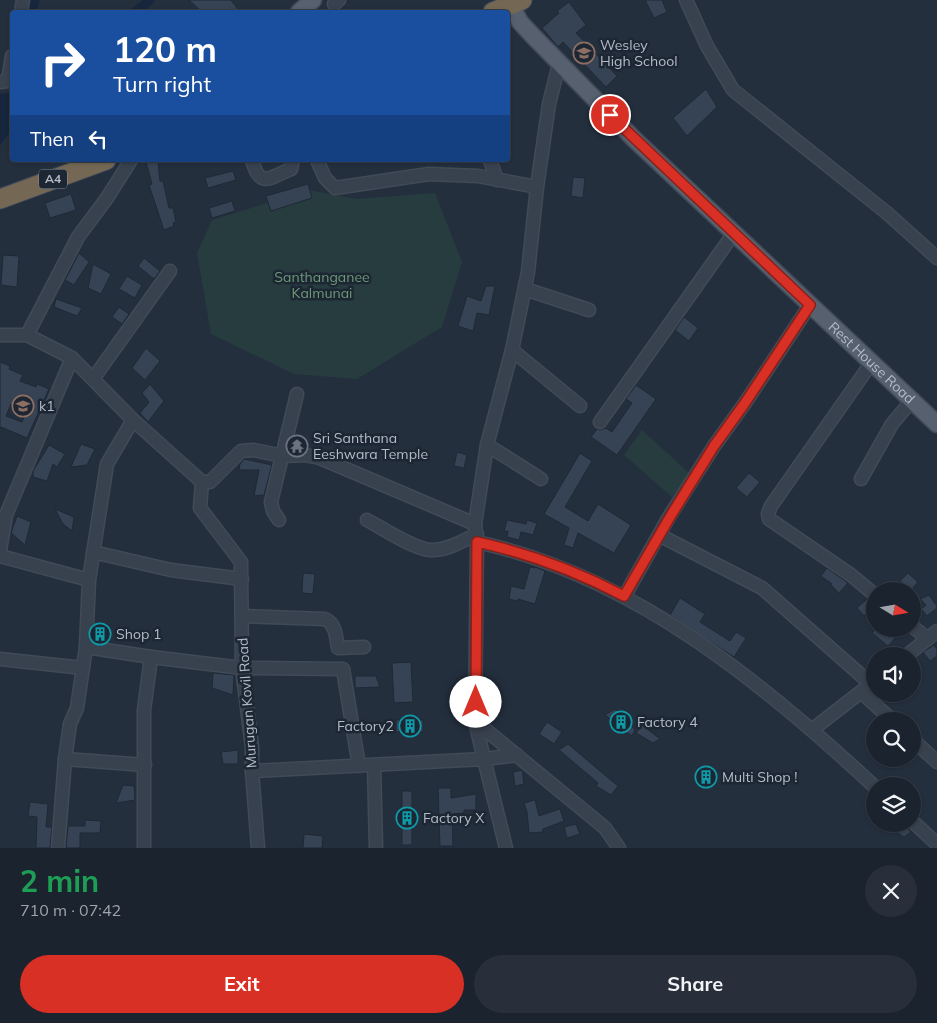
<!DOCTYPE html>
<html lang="en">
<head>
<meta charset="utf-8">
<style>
  :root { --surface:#1b232e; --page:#282f3a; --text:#f1f3f6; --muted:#a0a4aa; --line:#39404a; --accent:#d93025 }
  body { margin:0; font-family:Mulish,sans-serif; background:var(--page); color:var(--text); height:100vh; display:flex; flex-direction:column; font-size:19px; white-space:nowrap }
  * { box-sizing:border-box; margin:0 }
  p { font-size:16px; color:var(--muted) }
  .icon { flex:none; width:28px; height:28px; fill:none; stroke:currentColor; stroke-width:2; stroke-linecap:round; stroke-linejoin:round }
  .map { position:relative; height:848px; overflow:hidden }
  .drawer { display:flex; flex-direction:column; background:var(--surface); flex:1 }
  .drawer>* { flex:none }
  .top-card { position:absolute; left:10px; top:10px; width:500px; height:152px; border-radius:5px; box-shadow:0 1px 4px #0004,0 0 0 1px var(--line); background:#1a4fa0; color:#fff; overflow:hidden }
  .needle { width:32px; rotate:101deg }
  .controls { position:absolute; left:866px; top:582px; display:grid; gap:10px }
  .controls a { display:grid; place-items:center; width:55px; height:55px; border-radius:50%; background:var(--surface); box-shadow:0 1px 4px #0004,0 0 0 1px var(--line); font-size:25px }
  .pin { position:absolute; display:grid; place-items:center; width:42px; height:42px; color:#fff; margin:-21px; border:2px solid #fff; border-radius:50%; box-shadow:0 1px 5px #0007 }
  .me { position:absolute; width:55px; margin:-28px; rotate:0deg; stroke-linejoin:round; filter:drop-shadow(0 0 4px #0008) }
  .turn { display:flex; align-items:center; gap:18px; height:105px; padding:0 20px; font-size:22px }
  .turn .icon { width:65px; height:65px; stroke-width:2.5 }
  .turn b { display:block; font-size:35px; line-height:42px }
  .then { display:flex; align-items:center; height:48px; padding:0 20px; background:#0003; gap:10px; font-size:19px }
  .round { display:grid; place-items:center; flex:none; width:52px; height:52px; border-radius:26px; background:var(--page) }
  .headline { display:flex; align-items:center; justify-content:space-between; height:85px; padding:0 20px }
  h1 { font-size:30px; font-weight:700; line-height:38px; color:#1e9e55 }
  .primary-button { display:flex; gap:10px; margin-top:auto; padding:10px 20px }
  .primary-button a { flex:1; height:58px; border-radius:30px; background:var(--accent); color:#fff; font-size:20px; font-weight:700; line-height:58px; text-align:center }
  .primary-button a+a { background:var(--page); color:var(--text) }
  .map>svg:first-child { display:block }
</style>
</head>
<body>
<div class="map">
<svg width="937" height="848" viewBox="0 0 937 848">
  <rect width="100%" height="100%" fill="#242f3e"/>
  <!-- green -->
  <g fill="#263c3f">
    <polygon points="309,190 356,199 435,193 462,262 442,327 357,379 294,374 211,334 197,253 212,220"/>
    <polygon points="642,430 690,474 672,497 624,455"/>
  </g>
  <!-- water -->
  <polygon fill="#17263c" points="12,92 12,130 0,145 0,94"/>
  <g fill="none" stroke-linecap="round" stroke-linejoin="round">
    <!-- canal -->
    <g stroke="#17263c" stroke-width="9">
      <polyline points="32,12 35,0"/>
      <polyline points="135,12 150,0"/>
    </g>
  </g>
  <!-- building -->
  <g fill="#364354" stroke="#1f2835" fill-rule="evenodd">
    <polygon points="189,0 231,0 240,12 202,12"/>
    <polygon points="645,0 662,0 667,12 654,18"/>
    <polygon points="569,2 586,25 576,33 617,76 606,87 563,42 558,47 542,28 559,13 557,11"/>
    <polygon points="706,89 717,107 687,136 673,118"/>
    <polygon points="155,160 158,162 160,181 163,181 169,208 173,208 176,222 173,223 174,226 164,230 149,185 152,184 146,162"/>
    <polygon points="233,171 236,180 208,188 205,178"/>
    <polygon points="573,177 585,178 583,198 571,196"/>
    <polygon points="308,184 312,198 271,211 266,196"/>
    <polygon points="71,194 76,210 50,218 45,203"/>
    <polygon points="232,201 235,211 212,218 209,208"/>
    <polygon points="79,253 89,262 74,285 65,280"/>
    <polygon points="3,255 19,256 17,287 1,285"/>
    <polygon points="144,258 160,271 154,279 138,266"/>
    <polygon points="93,264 111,274 101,294 88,288"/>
    <polygon points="127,276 142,285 135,298 119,289"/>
    <polygon points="486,286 495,286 489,315 477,313 473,331 458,326 467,296 481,301"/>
    <polygon points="56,299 82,308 77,316 54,307"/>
    <polygon points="119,307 129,314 122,324 112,317"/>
    <polygon points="684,317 698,328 689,341 675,330"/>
    <polygon points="146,348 160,361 145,380 132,368"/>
    <path d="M0 362 10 366 9 369 23 375 20 381 36 387 37 384 49 389 27 438 1 427 0 429ZM11 404 27 410 22 422 6 416Z"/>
    <polygon points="150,384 164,401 148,422 140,413 149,402 142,393"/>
    <polygon points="636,385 656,399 617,455 591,437 597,429 600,430 606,428 612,432 632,403 626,399"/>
    <polygon points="81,444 95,449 87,465 71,467"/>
    <polygon points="49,445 65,454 57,467 53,464 47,481 33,477 33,471"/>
    <polygon points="457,452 467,455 464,468 454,466"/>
    <polygon points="580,453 592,461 565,507 588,521 598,504 631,525 614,553 578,533 573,548 564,545 569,528 544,514"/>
    <polygon points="244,459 272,465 264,495 254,496 259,470 239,470 240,464"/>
    <polygon points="749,473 760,482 747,497 736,488"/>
    <polygon points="55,509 74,517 72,531 63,524"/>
    <polygon points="17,516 31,522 25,545 11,533"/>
    <polygon points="507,520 526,524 527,520 537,523 533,535 521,532 519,540 507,537 508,531 504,532"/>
    <polygon points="530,567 535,568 535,567 545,571 535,604 518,599 517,601 509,599 511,586 524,589"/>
    <polygon points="827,568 848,583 839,593 831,585 832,584 821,576"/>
    <polygon points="303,573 315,574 313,594 302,593"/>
    <polygon points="908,573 918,582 911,590 900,581"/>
    <polygon points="929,595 937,606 937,608 927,616 921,609 926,605 920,599"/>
    <polygon points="680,598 705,614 700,622 730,641 736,632 746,638 734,657 670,615"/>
    <polygon points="867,599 874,603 875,606 864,616 857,608"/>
    <polygon points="875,629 887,629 896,637 888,646 872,633"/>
    <polygon points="934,645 937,649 937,656 930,661 923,652"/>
    <polygon points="411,662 413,702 394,703 392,663"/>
    <polygon points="213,673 234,675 233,695 212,688"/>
    <polygon points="355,676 376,676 380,687 355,688"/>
    <polygon points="615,709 635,730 632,736 605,715"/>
    <rect x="396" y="720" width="27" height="12"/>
    <polygon points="547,722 562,732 554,744 539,734"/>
    <polygon points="642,725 660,739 653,743 636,733"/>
    <polygon points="568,744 618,786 611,795 596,786 598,783 559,750"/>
    <polygon points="238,750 238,764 223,764 221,752"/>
    <polygon points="522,770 524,784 515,786 513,772"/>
    <polygon points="713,771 713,782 699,783 699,772"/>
    <polygon points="123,785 134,786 135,800 116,803"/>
    <polygon points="438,788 451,788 451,798 476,794 476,810 464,810 464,813 452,814 453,846 440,846"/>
    <rect x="402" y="791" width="10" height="54"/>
    <polygon points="535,800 539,816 560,809 564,821 543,829 543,832 529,833 527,812 524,803"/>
    <polygon points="30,802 48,804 46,827 52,827 50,848 36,848 37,817 28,816"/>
    <polygon points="85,820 101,821 100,833 80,833 80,848 66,848 68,826 85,826"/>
    <polygon points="576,824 580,834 567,838 564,827"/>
    <polygon points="900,824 904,824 911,832 904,837 893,830"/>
    <polygon points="304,834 323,836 322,848 303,848"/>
  </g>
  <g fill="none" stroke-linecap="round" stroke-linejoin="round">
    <!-- minor casing -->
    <g stroke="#414a57" stroke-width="15">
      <g id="minor">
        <polyline points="686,0 707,46 733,90 887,213 937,258"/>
        <polyline points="334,4 339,0"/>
        <polyline points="21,12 23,0"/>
        <path d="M559 64 549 104 537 187 528 272 512 350 487 445 475 524 477 542C633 576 761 681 875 787"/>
        <polyline points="0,82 8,81 12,56"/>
        <polyline points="131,160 107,198 78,237 27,335 72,358 133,420 202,482 210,482 241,451 254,450 283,456 305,455 320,458 475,524"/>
        <path d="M252 160C260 189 269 178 291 169L293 160"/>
        <polyline points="317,160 325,178 335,188 429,174 478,176 537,187"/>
        <polyline points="490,160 497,180"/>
        <polyline points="525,289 589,310"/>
        <polyline points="0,335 27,335"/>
        <polyline points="512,350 580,406"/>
        <polyline points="872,362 771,506 768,514 769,519 851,575 875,595"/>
        <polyline points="93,379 170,271"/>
        <polyline points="133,420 107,464 89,580 86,647 151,657 144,710 144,848"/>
        <polyline points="600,422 734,233"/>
        <polyline points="487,445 541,479"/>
        <polyline points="861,479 892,424 913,399"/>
        <polyline points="202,482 200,508 241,562 242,668 252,747 252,771 258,848"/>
        <polyline points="279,520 273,511 271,502 297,394"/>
        <path d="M367 520C382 528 414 549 430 550 446 551 463 541 477 534"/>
        <polyline points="659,535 762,588 871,684"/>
        <polyline points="477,542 475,721 605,828 619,848"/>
        <polyline points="0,550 6,515 72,358"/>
        <polyline points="93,552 171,570 242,579"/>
        <polyline points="0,556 89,580"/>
        <polyline points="624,597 669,517 714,446 745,403 810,305"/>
        <path d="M242 616 325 619C336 624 336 637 338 648L364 647"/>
        <polyline points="912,626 928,639"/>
        <polyline points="906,656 937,631"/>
        <polyline points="151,657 242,668 343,669 359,766"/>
        <polyline points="0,659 83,668"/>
        <polyline points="861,692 893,721"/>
        <polyline points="475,721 484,759 517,755"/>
        <polyline points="813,729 875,681"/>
        <polyline points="912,739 937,762"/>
        <polyline points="65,759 145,765"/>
        <polyline points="374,765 376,848"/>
        <polyline points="252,771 484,759 506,848"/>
        <polyline points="912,821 937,844"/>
        <polyline points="58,848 65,759 70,724 77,708 86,647"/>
      </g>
    </g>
    <!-- major casing -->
    <g stroke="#414a57" stroke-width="19">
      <g id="major">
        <path id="s1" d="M511 5 520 22 533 36 635 140 937 424"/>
        <polyline points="299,12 313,0"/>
      </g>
    </g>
    <!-- highway casing -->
    <g stroke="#434c59" stroke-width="21">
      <g id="highway">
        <polyline points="493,12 522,0"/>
        <polyline points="0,199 106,160"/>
      </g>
    </g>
    <!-- minor -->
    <use href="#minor" stroke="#38414e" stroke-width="12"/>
    <!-- major -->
    <use href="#major" stroke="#56606e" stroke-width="16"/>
    <!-- highway -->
    <use href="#highway" stroke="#746855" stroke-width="19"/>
  </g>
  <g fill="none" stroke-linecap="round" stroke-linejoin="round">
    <!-- route casing -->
    <g stroke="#8d1f18" stroke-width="12">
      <path id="route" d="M476 702 477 542C528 553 578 572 624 596L670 517 714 446 745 403 810 305 610 115"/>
    </g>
    <!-- route -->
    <use href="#route" stroke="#d93025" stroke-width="9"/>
  </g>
  <!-- icons -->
  <defs>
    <g id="school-ring" transform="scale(1.125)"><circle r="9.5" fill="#1d2633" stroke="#8d6e63" stroke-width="1.5"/><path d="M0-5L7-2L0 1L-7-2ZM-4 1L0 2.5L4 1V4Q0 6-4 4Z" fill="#8d6e63"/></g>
    <g id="temple-ring" transform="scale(1.125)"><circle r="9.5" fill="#1d2633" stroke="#6b7280" stroke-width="1.5"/><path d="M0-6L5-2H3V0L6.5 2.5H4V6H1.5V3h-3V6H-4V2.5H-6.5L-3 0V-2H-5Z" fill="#6b7280"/></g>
    <g id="building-ring" transform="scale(1.125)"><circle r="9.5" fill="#1d2633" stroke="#0f9aa8" stroke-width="1.5"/><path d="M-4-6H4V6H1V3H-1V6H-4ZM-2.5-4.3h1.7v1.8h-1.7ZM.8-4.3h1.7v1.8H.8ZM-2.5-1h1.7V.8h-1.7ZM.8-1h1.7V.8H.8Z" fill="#0f9aa8"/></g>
  </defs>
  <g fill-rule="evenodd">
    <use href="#school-ring" x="584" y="53"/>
    <use href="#school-ring" x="23" y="406"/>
    <use href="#temple-ring" x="297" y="446"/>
    <use href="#building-ring" x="100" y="634"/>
    <use href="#building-ring" x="621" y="722"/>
    <use href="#building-ring" x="410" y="726"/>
    <use href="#building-ring" x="706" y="777"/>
    <use href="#building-ring" x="407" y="818"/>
  </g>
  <g text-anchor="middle" stroke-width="5" stroke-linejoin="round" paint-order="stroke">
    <!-- shield labels -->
    <rect fill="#1d2633" stroke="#878f9c" stroke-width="1" x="39" y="169.5" width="28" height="19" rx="4"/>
    <g font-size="12" font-weight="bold" fill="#b4bcc9">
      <text x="53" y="183">A4</text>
    </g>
    <!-- poi labels -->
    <g font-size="14" fill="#b4bcc9" stroke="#1d2633" text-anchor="start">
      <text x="600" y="50">Wesley<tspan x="600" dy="16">High School</tspan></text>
      <text x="39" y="411">k1</text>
      <text x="313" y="443">Sri Santhana<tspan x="313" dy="16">Eeshwara Temple</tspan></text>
      <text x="116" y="639">Shop 1</text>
      <text x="637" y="727">Factory 4</text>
      <text x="394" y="731" text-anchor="end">Factory2</text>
      <text x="722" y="782">Multi Shop !</text>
      <text x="423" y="823">Factory X</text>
    </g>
    <!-- park labels -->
    <g font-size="14" fill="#6b9a76" stroke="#1d2633">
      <text x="322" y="282">Santhanganee<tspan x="322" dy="16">Kalmunai</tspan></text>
    </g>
    <!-- street labels -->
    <g font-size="14" fill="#b4bcc9" stroke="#1d2633">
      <text dy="5" stroke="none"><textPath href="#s1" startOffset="509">Rest House Road</textPath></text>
      <text transform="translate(247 703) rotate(-94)" y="5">Murugan Kovil Road</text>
    </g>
  </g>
</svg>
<div class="controls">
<a><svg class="needle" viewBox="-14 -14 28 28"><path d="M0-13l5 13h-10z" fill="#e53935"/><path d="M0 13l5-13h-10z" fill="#a0a4aa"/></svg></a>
<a><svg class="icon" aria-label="sound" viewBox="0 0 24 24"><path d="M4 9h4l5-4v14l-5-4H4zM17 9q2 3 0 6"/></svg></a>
<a><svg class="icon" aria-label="search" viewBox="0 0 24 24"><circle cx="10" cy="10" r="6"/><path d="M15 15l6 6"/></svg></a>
<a><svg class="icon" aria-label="layers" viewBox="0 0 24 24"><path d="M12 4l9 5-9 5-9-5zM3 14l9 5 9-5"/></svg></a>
</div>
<div class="pin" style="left:610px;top:115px;background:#d93025"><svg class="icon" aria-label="arrive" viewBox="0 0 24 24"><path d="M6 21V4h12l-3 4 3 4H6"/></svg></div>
<svg class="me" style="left:476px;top:702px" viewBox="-20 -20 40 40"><circle r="19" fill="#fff"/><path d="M0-13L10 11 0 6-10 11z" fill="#d93025"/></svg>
<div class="top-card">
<div class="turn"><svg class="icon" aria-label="right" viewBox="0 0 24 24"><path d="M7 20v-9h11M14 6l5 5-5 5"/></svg><div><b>120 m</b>Turn right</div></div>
<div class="then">Then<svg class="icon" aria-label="left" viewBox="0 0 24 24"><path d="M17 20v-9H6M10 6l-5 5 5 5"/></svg></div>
</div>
</div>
<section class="drawer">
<div class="headline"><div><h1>2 min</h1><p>710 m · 07:42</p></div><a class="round"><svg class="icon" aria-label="close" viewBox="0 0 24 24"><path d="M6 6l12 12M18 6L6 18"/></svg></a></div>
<div class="primary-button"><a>Exit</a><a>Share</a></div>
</section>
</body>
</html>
